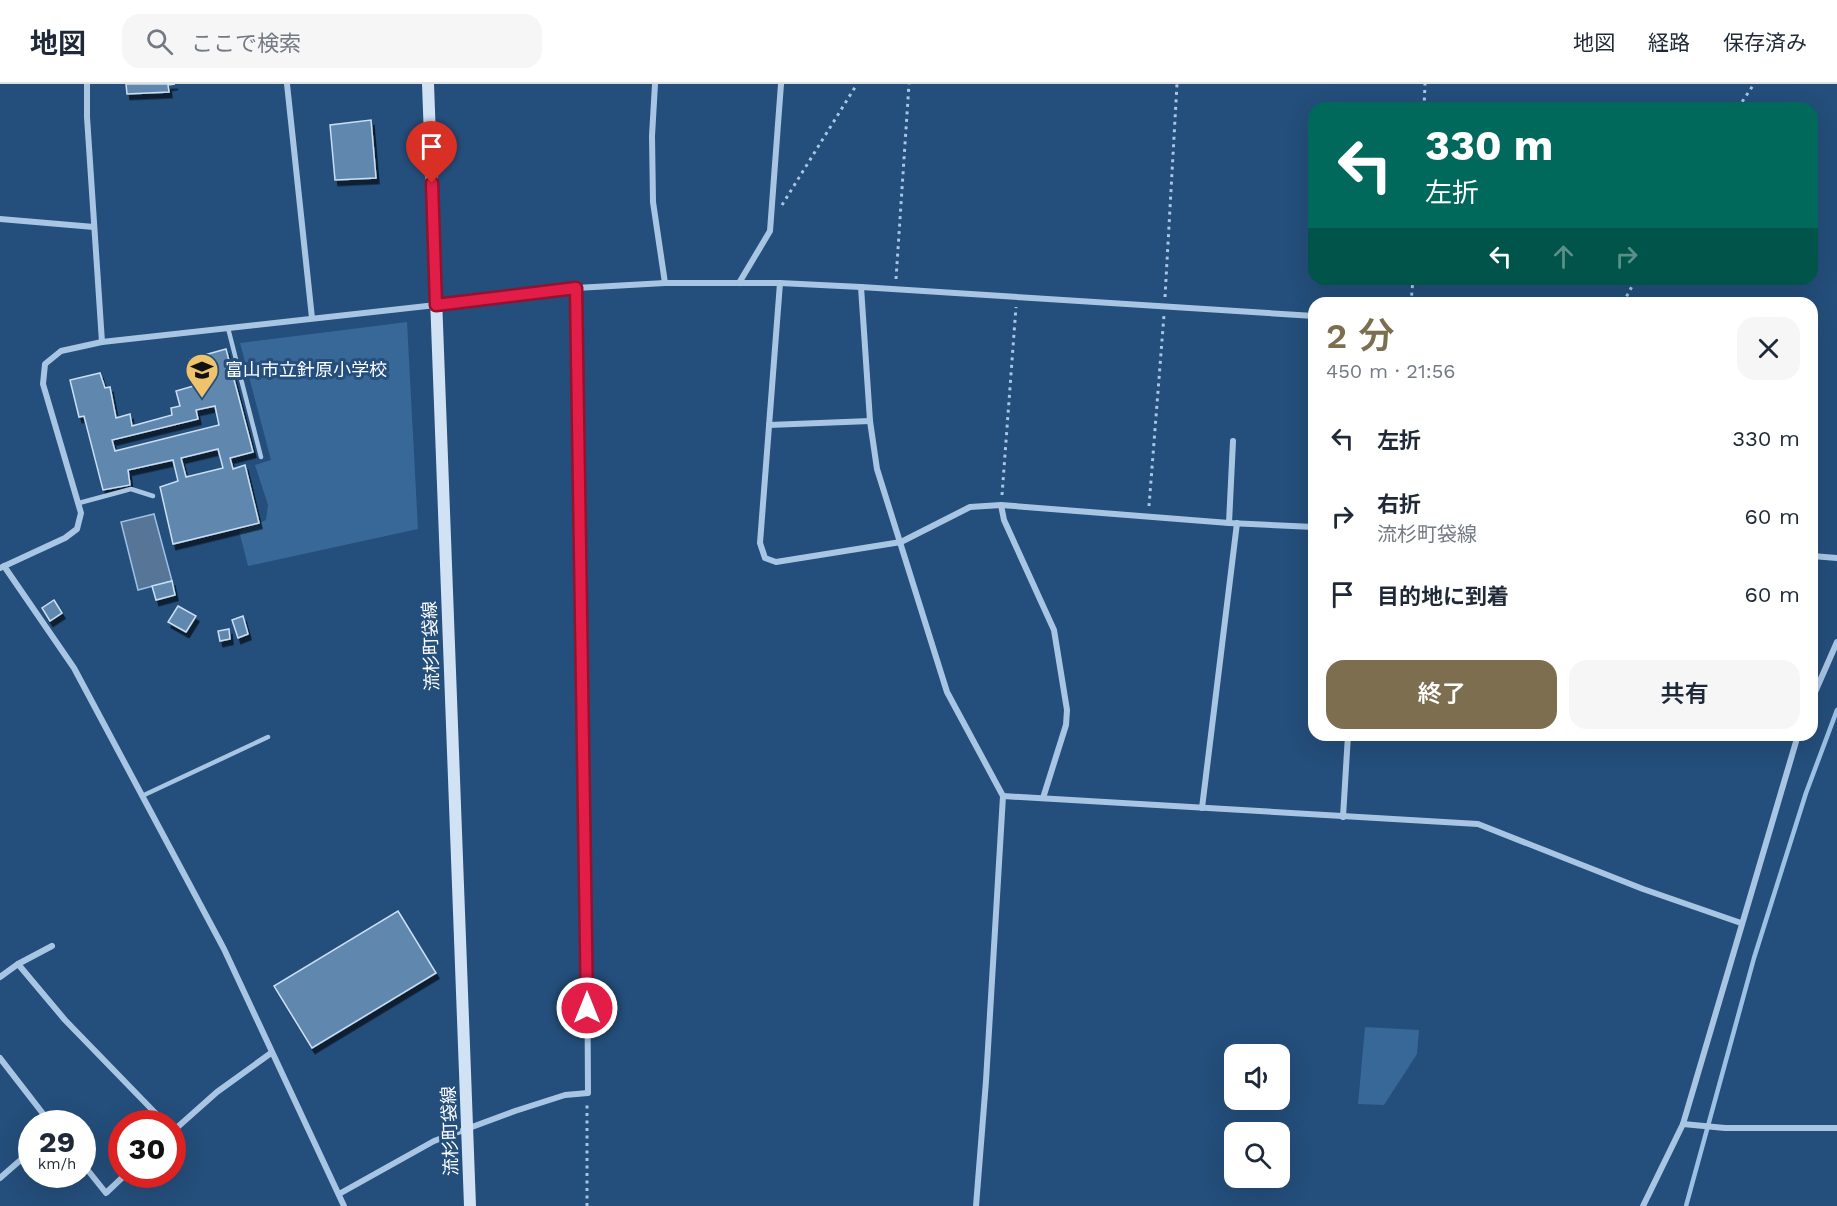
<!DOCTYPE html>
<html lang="ja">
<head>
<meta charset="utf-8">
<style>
  :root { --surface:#fff; --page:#f6f6f7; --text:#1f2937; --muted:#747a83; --line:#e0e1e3; --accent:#7c6e4f }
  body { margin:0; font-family:"Work Sans","Noto Sans JP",sans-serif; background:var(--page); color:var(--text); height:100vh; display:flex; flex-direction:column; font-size:22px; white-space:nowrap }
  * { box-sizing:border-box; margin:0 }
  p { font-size:20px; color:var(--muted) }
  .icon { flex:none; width:33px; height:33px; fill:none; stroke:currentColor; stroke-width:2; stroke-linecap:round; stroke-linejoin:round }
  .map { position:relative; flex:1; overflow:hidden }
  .sheet { position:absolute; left:1308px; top:213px; width:510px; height:444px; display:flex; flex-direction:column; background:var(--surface); border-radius:18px; box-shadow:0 6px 24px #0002 }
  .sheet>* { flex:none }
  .hud { position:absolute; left:1308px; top:18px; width:510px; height:183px; border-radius:18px; box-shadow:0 6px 24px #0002; background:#00695c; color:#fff; overflow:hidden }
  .fabs { position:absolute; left:1224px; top:960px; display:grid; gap:12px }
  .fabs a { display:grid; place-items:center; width:66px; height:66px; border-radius:12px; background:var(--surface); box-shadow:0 6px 24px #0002; font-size:30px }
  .speed { position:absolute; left:18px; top:1026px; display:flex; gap:12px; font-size:30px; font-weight:700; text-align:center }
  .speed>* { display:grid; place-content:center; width:78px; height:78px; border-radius:50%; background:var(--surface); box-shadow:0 6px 24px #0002; line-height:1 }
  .speed small { font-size:15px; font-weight:400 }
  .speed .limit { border:9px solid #d22; background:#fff; color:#111 }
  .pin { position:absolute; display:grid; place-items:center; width:51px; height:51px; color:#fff; margin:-62px -26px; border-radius:50% 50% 50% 0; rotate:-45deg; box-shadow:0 0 6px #0007 }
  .pin .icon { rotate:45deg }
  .me { position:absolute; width:66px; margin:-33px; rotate:0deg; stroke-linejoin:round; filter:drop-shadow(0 0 4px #0008) }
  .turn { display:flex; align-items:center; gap:21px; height:126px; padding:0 18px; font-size:27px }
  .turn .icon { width:78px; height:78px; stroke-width:2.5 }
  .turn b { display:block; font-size:42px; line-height:51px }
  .lanes { display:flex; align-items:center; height:57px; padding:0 18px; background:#0003; justify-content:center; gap:30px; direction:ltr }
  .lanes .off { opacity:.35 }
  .round { display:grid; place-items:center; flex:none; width:63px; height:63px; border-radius:18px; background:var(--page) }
  .head { display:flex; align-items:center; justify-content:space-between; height:102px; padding:0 18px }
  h1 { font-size:36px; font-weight:600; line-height:45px; color:var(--accent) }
  .cta { display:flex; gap:12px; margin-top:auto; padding:12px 18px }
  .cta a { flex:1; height:69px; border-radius:18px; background:var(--accent); color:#fff; font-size:24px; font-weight:600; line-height:69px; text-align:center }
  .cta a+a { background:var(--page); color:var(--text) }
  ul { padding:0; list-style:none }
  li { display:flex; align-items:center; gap:18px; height:78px; padding:0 18px }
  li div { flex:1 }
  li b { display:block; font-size:22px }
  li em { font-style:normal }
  header { display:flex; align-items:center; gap:36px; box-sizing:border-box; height:84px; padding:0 30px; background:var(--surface); border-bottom:2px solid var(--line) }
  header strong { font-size:28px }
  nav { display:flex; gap:33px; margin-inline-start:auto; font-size:21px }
  .search { width:420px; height:54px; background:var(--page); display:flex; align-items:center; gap:15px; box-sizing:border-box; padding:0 21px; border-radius:18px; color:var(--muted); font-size:22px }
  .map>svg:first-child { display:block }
</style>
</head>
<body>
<header>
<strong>地図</strong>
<div class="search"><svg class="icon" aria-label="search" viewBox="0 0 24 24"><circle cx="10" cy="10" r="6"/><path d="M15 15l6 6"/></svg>ここで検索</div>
<nav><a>地図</a><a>経路</a><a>保存済み</a></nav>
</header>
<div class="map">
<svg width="1837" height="1122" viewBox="0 0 1837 1122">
  <defs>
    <filter id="shadow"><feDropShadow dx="3" dy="5.5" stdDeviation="0" flood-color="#0009"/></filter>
  </defs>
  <rect width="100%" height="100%" fill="#244e7b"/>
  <!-- green -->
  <g fill="#386898">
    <polygon points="407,238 418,445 248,482 239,447 266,436 268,421 255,381 271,376 240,259"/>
    <polygon points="1365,943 1419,946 1417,970 1384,1021 1358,1020"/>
  </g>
  <!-- water -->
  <polygon fill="#577596" stroke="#9cc1e5" stroke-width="1.5" points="154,430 172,497 138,506 121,438"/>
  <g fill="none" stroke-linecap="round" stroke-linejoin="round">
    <!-- stream -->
    <polyline stroke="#9cc1e5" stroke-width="4.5" points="1686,1122 1754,874 1806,709 1837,626"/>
  </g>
  <!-- building -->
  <g fill="#6187ae" stroke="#cadff4" stroke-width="1.5" fill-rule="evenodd" filter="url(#shadow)">
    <polygon points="126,0 175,0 168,1 169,8 127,10"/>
    <polygon points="371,36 376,94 335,96 330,41"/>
    <path d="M226 265 253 368 230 374 233 385 245 381 259 439 173 460 160 403 178 397 173 376 128 386 130 401 103 406 84 332 79 333 70 296 100 289 105 304 110 303 116 334 130 330 132 342 172 331 171 324 180 322 176 307 197 301 190 275ZM215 322 219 341 115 367 112 356 198 335 196 326ZM218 365 223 384 186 393 181 374Z"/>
    <polygon points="172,497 175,511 156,516 152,502"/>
    <polygon points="54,516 62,529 50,537 42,524"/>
    <polygon points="178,522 196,532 186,548 168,538"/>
    <polygon points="243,532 248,550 238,554 232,536"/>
    <polygon points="229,545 230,555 220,557 218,547"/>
    <polygon points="398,827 436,889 312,964 274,902"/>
  </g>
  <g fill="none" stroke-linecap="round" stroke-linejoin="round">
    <!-- path -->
    <g stroke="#a8c6e4" stroke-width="3" stroke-dasharray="3 4.5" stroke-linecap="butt">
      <polyline points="1424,24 1425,0"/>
      <polyline points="1738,24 1754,0"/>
      <polyline points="782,121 857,0"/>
      <polyline points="896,195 909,0"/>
      <polyline points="1165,213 1177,0"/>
      <polyline points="1411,219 1413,195"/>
      <polyline points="1623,219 1636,195"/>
      <polyline points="1002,411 1016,223"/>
      <polyline points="1149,422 1164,231"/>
      <polyline points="587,1122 587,1017"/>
    </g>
    <!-- lane -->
    <g stroke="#a8c6e4" stroke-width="4.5">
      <polyline points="228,244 261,373"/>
      <polyline points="79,419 131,405 153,412"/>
      <polyline points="142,712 268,653"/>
    </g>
    <!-- street -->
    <g stroke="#a8c6e4" stroke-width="6">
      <polyline points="87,0 87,33 102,258"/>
      <polyline points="287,0 312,234"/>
      <polyline points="655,0 652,52 653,118 665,199"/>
      <polyline points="0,135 94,143"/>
      <polyline points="739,199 770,147 781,0"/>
      <polyline points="780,199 760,459 765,474 776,478 901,458 970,423 1001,421 1229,439 1314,443"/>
      <polyline points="861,203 870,337 877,385 947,608 1003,712 986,997 976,1122"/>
      <polyline points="769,341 870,337"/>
      <polyline points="1001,421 1004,436 1054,546 1067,626 1066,641 1043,714"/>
      <polyline points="1229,439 1233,357"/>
      <polyline points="1812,472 1837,474"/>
      <polyline points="4,482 74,584 224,865 344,1122"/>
      <polyline points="0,484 65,454 77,445 81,429 43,300 45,280 61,267 102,258 436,221 576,204 665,199 780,199 861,203 1314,232"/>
      <polyline points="1812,615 1837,558"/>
      <polyline points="1003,712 1478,740 1643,805 1741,839"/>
      <polyline points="1202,724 1237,439"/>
      <polyline points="1343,733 1348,651"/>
      <polyline points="18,880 65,936 166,1040"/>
      <polyline points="0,893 18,880 52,862"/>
      <polyline points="0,974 51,1040"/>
      <polyline points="1683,1040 1725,1044 1837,1044"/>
      <polyline points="172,1048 217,1008 271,969"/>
      <polyline points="82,1079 106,1109 126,1090"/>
      <polyline points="0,1094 32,1066"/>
      <polyline points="339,1110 434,1057 515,1027 565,1011 588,1009 587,838 576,204"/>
      <polyline points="1643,1122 1683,1040 1798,651"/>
    </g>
    <!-- secondary -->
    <polyline stroke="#d1e2f4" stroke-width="12" points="428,0 470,1122"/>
  </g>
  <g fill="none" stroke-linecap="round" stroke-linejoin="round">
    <!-- route casing -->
    <g stroke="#92132f" stroke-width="15">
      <polyline id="route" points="432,99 436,221 576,204 587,924"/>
    </g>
    <!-- route -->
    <use href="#route" stroke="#e11d48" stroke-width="10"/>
  </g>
  <!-- icons -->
  <defs>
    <g id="school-pin" transform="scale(1.725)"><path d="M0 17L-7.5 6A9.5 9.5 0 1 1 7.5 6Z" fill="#eec36c" stroke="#244e7b"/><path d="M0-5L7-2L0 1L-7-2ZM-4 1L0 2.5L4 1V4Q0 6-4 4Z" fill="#111"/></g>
  </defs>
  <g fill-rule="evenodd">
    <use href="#school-pin" x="202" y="286"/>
  </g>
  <g text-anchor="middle" stroke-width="6" stroke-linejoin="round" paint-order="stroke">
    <!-- poi labels -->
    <g font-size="18" fill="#fff" stroke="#244e7b" text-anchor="start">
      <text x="225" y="292">富山市立針原小学校</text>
    </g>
    <!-- street labels -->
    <g font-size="18" fill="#fff" stroke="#244e7b">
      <text transform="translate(431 562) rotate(-92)" y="6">流杉町袋線</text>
      <text transform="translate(450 1047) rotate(-92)" y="6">流杉町袋線</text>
    </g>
  </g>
</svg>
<div class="fabs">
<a><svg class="icon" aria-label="sound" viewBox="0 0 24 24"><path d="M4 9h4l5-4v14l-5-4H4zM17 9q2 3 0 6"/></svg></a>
<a><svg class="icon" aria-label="search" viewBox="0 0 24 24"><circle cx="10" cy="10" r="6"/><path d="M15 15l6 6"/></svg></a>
</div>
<div class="speed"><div>29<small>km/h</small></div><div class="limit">30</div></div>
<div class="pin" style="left:432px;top:99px;background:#d93025"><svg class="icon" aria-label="arrive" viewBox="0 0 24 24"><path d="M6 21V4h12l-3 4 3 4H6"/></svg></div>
<svg class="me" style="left:587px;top:924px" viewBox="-20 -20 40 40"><circle r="17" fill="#e11d48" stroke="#fff" stroke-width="3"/><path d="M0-11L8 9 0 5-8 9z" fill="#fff"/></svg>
<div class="hud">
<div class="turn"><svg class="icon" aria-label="left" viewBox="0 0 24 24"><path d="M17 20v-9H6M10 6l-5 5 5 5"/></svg><div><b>330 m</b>左折</div></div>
<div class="lanes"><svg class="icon" aria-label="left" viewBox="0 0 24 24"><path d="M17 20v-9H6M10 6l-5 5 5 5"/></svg><svg class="icon off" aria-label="ahead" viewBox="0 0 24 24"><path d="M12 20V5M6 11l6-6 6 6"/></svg><svg class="icon off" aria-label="right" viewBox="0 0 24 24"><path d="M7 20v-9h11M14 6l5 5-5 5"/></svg></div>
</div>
<section class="sheet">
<div class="head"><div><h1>2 分</h1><p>450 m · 21:56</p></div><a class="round"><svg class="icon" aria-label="close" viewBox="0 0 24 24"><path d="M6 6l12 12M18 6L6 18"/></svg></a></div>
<ul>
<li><svg class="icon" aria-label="left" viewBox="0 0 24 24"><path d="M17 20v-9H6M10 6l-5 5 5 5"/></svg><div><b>左折</b></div><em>330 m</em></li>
<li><svg class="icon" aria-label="right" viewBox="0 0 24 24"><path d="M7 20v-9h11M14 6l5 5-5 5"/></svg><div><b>右折</b><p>流杉町袋線</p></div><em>60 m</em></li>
<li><svg class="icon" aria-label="arrive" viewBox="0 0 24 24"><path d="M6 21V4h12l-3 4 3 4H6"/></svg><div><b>目的地に到着</b></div><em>60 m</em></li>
</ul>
<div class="cta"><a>終了</a><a>共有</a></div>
</section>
</div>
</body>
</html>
